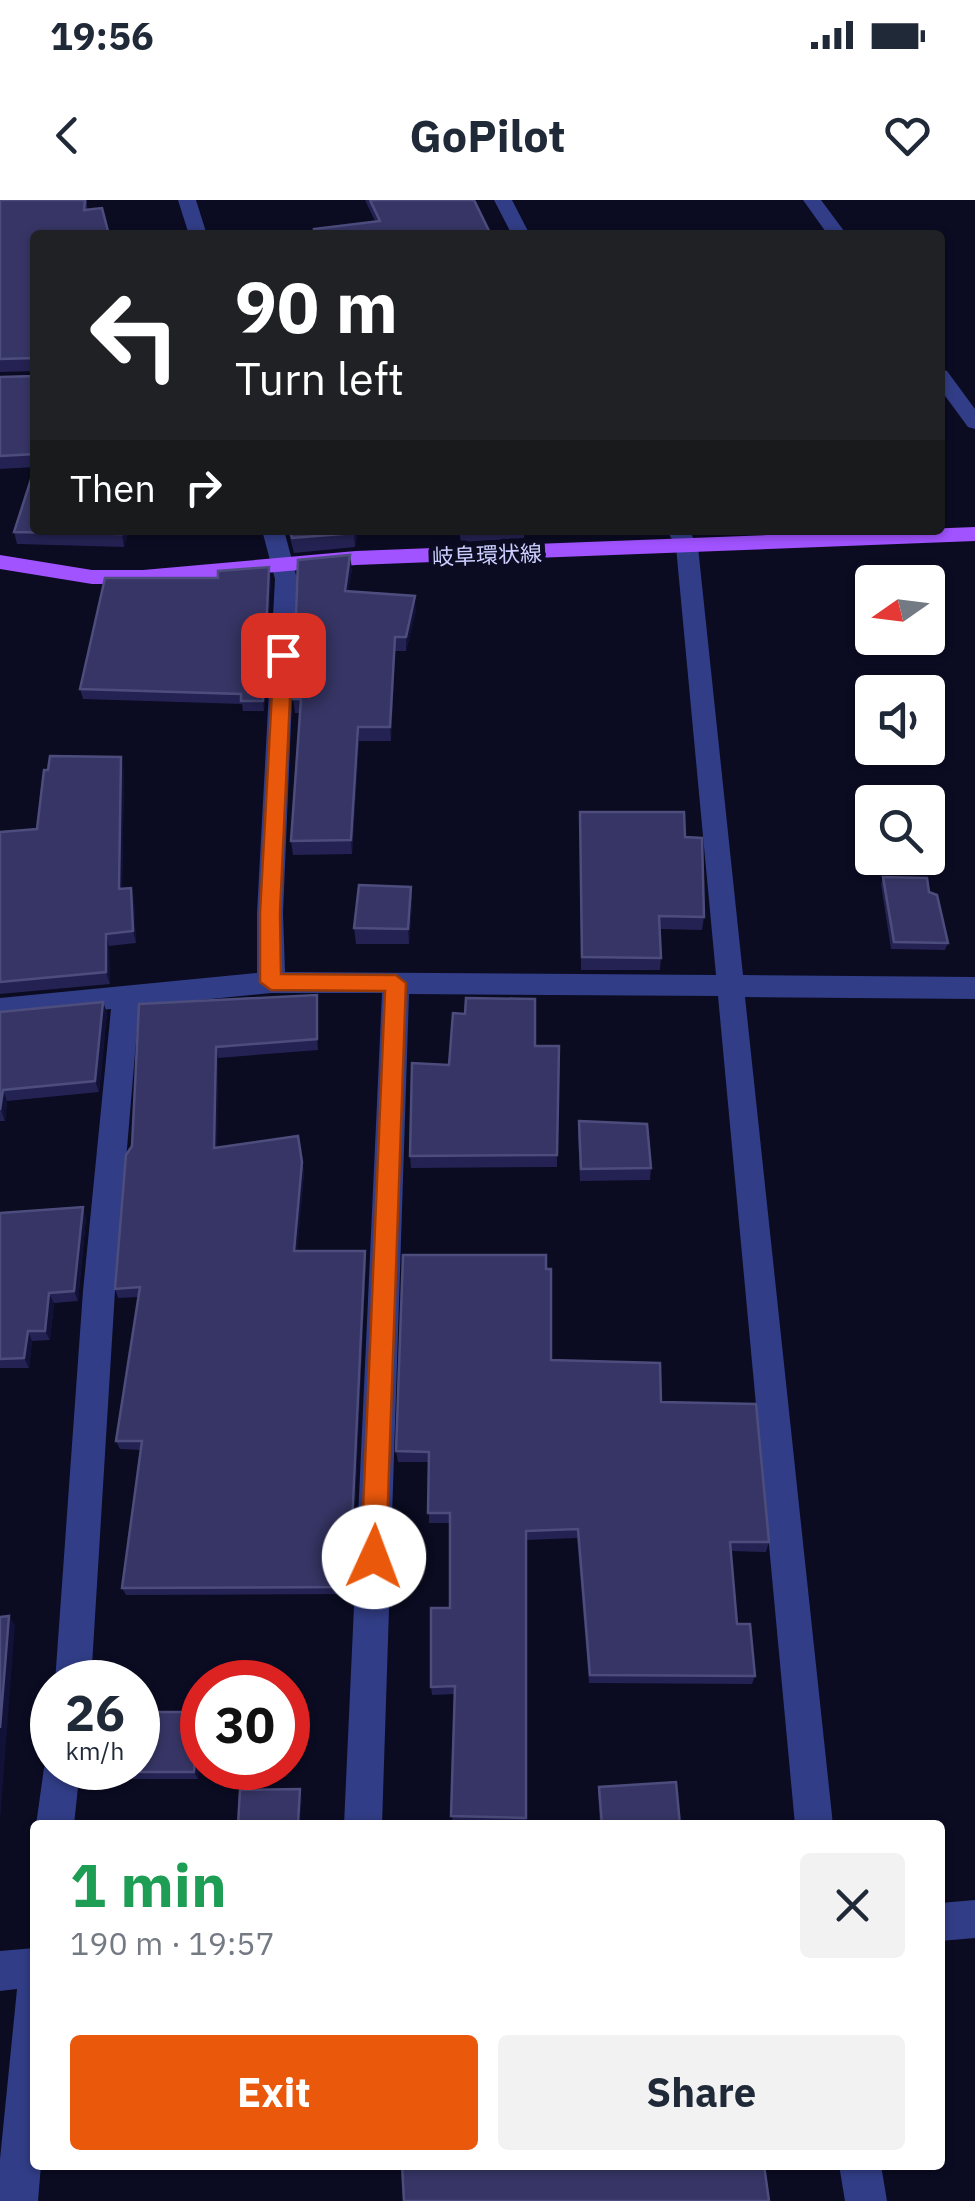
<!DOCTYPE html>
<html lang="en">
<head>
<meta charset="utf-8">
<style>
  :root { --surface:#fff; --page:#f2f2f3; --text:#1f2937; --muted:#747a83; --accent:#ea580c }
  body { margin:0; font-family:"IBM Plex Sans","Noto Sans JP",sans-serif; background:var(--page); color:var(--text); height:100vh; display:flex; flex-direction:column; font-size:38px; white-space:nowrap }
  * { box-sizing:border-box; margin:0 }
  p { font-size:32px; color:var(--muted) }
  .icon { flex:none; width:55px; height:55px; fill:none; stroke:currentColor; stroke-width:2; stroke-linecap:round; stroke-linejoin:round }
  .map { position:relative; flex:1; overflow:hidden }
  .details { position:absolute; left:30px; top:1620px; width:915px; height:350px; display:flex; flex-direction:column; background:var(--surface); border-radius:10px; box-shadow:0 2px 8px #0004 }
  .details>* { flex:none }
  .banner { position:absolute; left:30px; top:30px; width:915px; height:305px; border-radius:10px; box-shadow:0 2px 8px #0004; background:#202124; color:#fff; overflow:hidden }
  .needle { width:65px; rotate:256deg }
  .tools { position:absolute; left:855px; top:365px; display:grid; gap:20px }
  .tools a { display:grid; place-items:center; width:90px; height:90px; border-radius:10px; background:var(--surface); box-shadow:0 2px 8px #0004; font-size:50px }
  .speed { position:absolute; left:30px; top:1460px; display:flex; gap:20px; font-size:50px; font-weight:700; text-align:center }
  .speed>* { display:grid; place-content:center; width:130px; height:130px; border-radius:50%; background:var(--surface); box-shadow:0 2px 8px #0004; line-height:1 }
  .speed small { font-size:25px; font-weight:400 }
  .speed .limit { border:15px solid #d22; background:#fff; color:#111 }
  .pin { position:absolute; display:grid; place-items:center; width:85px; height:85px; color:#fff; margin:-42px; border-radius:20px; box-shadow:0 5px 15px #0006 }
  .me { position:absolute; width:110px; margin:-55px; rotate:2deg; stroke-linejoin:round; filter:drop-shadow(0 0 8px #0008) }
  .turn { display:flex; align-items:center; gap:35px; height:210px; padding:0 40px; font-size:45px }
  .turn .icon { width:130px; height:130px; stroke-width:2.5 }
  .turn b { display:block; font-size:70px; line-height:85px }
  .then { display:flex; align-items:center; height:95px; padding:0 40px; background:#0003; gap:20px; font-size:38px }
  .round { display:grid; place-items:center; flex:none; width:105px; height:105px; border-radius:10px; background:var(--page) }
  .summary { display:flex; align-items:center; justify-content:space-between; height:170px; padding:0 40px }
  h1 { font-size:60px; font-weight:700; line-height:75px; color:#1e9e55 }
  .primary-button { display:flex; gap:20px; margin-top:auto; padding:20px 40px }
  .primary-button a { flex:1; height:115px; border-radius:10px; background:var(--accent); color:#fff; font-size:40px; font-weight:700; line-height:115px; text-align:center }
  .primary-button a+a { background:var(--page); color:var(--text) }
  .status { display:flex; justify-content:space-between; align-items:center; height:70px; padding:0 50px; background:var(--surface); direction:ltr }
  .status svg { height:28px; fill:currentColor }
  header { display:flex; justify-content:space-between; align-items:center; height:130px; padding:0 40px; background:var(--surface); font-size:45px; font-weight:700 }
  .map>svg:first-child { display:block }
</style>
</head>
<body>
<div class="status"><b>19:56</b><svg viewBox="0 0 49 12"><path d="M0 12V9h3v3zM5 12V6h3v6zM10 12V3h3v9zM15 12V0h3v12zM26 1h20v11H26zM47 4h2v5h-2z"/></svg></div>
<header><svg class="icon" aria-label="back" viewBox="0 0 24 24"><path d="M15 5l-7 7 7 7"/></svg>GoPilot<svg class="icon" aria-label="heart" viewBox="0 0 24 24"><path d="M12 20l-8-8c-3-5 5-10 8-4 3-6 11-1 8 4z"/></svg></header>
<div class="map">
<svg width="975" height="2001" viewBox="0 0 975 2001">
  <rect width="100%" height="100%" fill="#0b0b22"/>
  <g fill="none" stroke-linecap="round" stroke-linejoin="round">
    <!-- minor -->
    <g fill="#313d86" fill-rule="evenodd">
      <polygon points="178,0 196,0 207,35 189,35"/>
      <polygon points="494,0 512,0 530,35 512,35"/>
      <polygon points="803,0 821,0 847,35 828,35"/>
      <polygon points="940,169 947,171 975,209 975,229 968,227 940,189"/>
      <polygon points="262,330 284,330 297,379 283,713 285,772 716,775 676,347 667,330 689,330 698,347 743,775 975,777 975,799 745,797 833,1625 795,1625 718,796 409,794 382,1625 344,1625 382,793 271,793 139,806 115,1091 91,1482 55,1482 83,1091 111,809 0,820 0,798 257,773 257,713 275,379"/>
      <polygon points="52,1554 52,1568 80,1568 74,1625 36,1625 44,1568"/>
      <polygon points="975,1700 975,1738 940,1741 940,1703"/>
      <polygon points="35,1748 35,1965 41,1965 38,2001 0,2001 0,1959 17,1789 0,1791 0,1751"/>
      <polygon points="839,1965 881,1965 887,2001 845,2001"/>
    </g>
    <!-- major -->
    <polygon fill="#a053ff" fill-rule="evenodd" points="975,327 975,341 356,365 143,384 92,384 0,369 0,355 92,370 143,370 356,351"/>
  </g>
  <!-- wall -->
  <g fill="#242252">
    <polygon points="0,0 87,0 87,10 35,35 35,330 129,330 124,347 17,344 14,332 35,267 0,269 0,177 35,176 35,171 0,172"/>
    <polygon points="365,0 474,0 491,35 315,35 314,29 375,21"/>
    <polygon points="288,330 358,330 355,347 294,353"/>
    <polygon points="459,330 524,330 524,338 461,342"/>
    <polygon points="352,369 348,391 416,410 406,451 395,451 391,541 359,541 352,654 293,655 291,641 300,513 295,513 293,499"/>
    <polygon points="271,378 264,511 243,511 242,504 83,499 80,489"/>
    <polygon points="124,569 122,689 131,688 134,700 136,743 109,746 110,784 0,794 0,632 37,629"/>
    <polygon points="580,612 685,637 704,717 702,730 660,729 661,758 660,770 581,770"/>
    <polygon points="883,677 929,692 948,743 945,750 891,749 881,684"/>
    <polygon points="411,687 412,703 409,744 356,744 354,728"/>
    <polygon points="103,802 107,813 99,892 7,901 5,921 0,921 0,812"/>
    <polygon points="139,804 318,807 318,850 218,858 217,947 298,936 304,972 297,1051 366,1060 351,1394 126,1395 122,1388 141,1250 120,1249 116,1241 138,1097 118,1098 115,1089 132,946"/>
    <polygon points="535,846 557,955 557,967 411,968 410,956"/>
    <polygon points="579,921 651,968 650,980 580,981 578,934"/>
    <polygon points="0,1013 86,1018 78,1101 54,1103 50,1140 32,1141 29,1168 0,1168"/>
    <polygon points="551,1160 661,1202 769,1342 766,1352 731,1351 737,1424 755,1476 752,1484 589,1483 577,1338 526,1340 526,1624 452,1623 455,1494 432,1495 431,1487 450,1408 450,1323 429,1323 429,1262 398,1262 396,1251"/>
    <polygon points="199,1512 202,1521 198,1579 123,1579 118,1572"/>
    <polygon points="599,1587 680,1625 600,1625 598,1593"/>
  </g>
  <!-- shaded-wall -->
  <g fill="#121137">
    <polygon points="123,330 129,330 124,347 122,334"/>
    <polygon points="354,330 358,330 355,347 354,333"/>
    <polygon points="350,355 352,369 346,405 345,391"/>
    <polygon points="269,367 271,378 264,511 263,501"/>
    <polygon points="415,396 416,410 406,451 406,437"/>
    <polygon points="395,437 395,451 391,541 390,527"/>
    <polygon points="358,527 359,541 352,654 351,640"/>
    <polygon points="121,557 124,569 122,701 119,689"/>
    <polygon points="411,687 412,703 409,744 408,729"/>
    <polygon points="131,688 134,700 136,743 133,731"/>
    <polygon points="106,734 109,746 110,784 106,772"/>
    <polygon points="317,795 318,807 318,850 317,839"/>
    <polygon points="103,802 107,813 99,892 95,881"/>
    <polygon points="216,847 218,858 217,958 214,948"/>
    <polygon points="3,890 7,901 5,921 1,910"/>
    <polygon points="302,962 304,972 296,1061 294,1051"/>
    <polygon points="83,1007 86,1018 78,1101 74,1091"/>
    <polygon points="365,1051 366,1060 351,1394 349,1387"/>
    <polygon points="49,1093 54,1103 50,1140 45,1131"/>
    <polygon points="28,1131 32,1141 29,1168 24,1158"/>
    <polygon points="9,1416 15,1425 0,1622 0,1528"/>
    <polygon points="199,1512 202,1521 198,1579 194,1572"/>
    <polygon points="300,1589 302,1596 300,1625 298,1625"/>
  </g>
  <!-- building -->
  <g fill="#363565" stroke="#4d4d7d" stroke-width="2.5">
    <polygon points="0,0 85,0 84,10 102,8 109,35 35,35 35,254 0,256 0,177 35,176 35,158 0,159"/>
    <polygon points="370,0 474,0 491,35 316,35 314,29 380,21"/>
    <polygon points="35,267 35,330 123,330 122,334 14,332"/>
    <polygon points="290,330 354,330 354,333 292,338"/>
    <polygon points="350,355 345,391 415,396 406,437 395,437 390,527 358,527 351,640 291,641 301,499 293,499 298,360"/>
    <polygon points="269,367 263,501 241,501 241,494 80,489 105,378 218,378 218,371"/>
    <polygon points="50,556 121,557 119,689 131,688 133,731 106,734 106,772 0,782 0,632 37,629 44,570 48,570"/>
    <polygon points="580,612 684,612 685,637 702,638 704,717 659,716 661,758 582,757"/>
    <polygon points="883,677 927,678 929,692 937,695 948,743 894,742"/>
    <polygon points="359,685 411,687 408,729 354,728"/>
    <polygon points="317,795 317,839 216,847 214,948 298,936 302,962 294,1051 365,1051 349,1387 122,1388 142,1241 116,1241 140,1087 115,1089 126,955 132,946 139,804"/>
    <polygon points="466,798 535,799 535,846 559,846 557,955 410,956 412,863 449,865 453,813 465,814"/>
    <polygon points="103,802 95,881 3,890 0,910 0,812"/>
    <polygon points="579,921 647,924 651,968 581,969"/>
    <polygon points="83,1007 74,1091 49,1093 45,1131 28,1131 24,1158 0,1159 0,1013"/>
    <polygon points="403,1055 546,1055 546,1069 551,1069 551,1160 660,1163 661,1202 756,1204 769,1342 730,1342 737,1424 750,1424 755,1476 590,1475 578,1329 526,1331 526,1618 451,1616 455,1486 431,1487 431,1408 450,1408 450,1313 428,1313 429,1252 396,1251"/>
    <polygon points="9,1416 0,1528 0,1417"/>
    <polygon points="138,1512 199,1512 194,1572 118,1572 119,1568 138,1568"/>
    <polygon points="676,1582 680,1625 602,1625 599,1587"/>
    <polygon points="300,1589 298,1623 304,1623 304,1625 238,1625 240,1590"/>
    <polygon points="402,1965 764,1965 769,2001 404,2001"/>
  </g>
  <!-- route -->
  <polygon fill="#ea580c" stroke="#983908" stroke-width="2.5" points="283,449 292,455 280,713 281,774 396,775 406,783 386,1357 383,1366 374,1369 364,1366 361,1357 385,791 271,790 260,782 260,713 274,455"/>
  <g text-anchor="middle" stroke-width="10" stroke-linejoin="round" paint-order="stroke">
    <!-- far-street labels -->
    <g font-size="22" fill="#cccfff" stroke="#0b0b22">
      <text transform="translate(487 355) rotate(-2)" y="8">岐阜環状線</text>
    </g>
  </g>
</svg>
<div class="tools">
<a><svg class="needle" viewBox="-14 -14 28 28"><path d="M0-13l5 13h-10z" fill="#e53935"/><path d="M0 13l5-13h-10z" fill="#747a83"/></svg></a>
<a><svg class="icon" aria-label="sound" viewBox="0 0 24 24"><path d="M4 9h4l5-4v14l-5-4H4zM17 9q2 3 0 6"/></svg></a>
<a><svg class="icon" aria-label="search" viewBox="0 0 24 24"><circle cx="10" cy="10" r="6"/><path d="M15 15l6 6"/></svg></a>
</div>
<div class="speed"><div>26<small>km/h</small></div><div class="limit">30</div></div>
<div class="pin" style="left:283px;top:455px;background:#d93025"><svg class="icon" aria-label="arrive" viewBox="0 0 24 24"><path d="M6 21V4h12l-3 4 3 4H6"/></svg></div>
<svg class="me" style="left:374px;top:1357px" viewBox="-20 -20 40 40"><circle r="19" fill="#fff"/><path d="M0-13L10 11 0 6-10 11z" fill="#ea580c"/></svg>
<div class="banner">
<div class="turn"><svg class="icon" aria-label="left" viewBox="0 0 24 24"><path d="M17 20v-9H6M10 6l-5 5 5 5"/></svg><div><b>90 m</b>Turn left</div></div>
<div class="then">Then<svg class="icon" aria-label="right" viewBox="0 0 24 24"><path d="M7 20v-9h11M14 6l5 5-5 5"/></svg></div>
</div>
<section class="details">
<div class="summary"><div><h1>1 min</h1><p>190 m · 19:57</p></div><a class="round"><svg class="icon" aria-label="close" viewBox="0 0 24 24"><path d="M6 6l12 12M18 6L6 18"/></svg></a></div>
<div class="primary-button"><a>Exit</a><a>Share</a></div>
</section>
</div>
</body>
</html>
